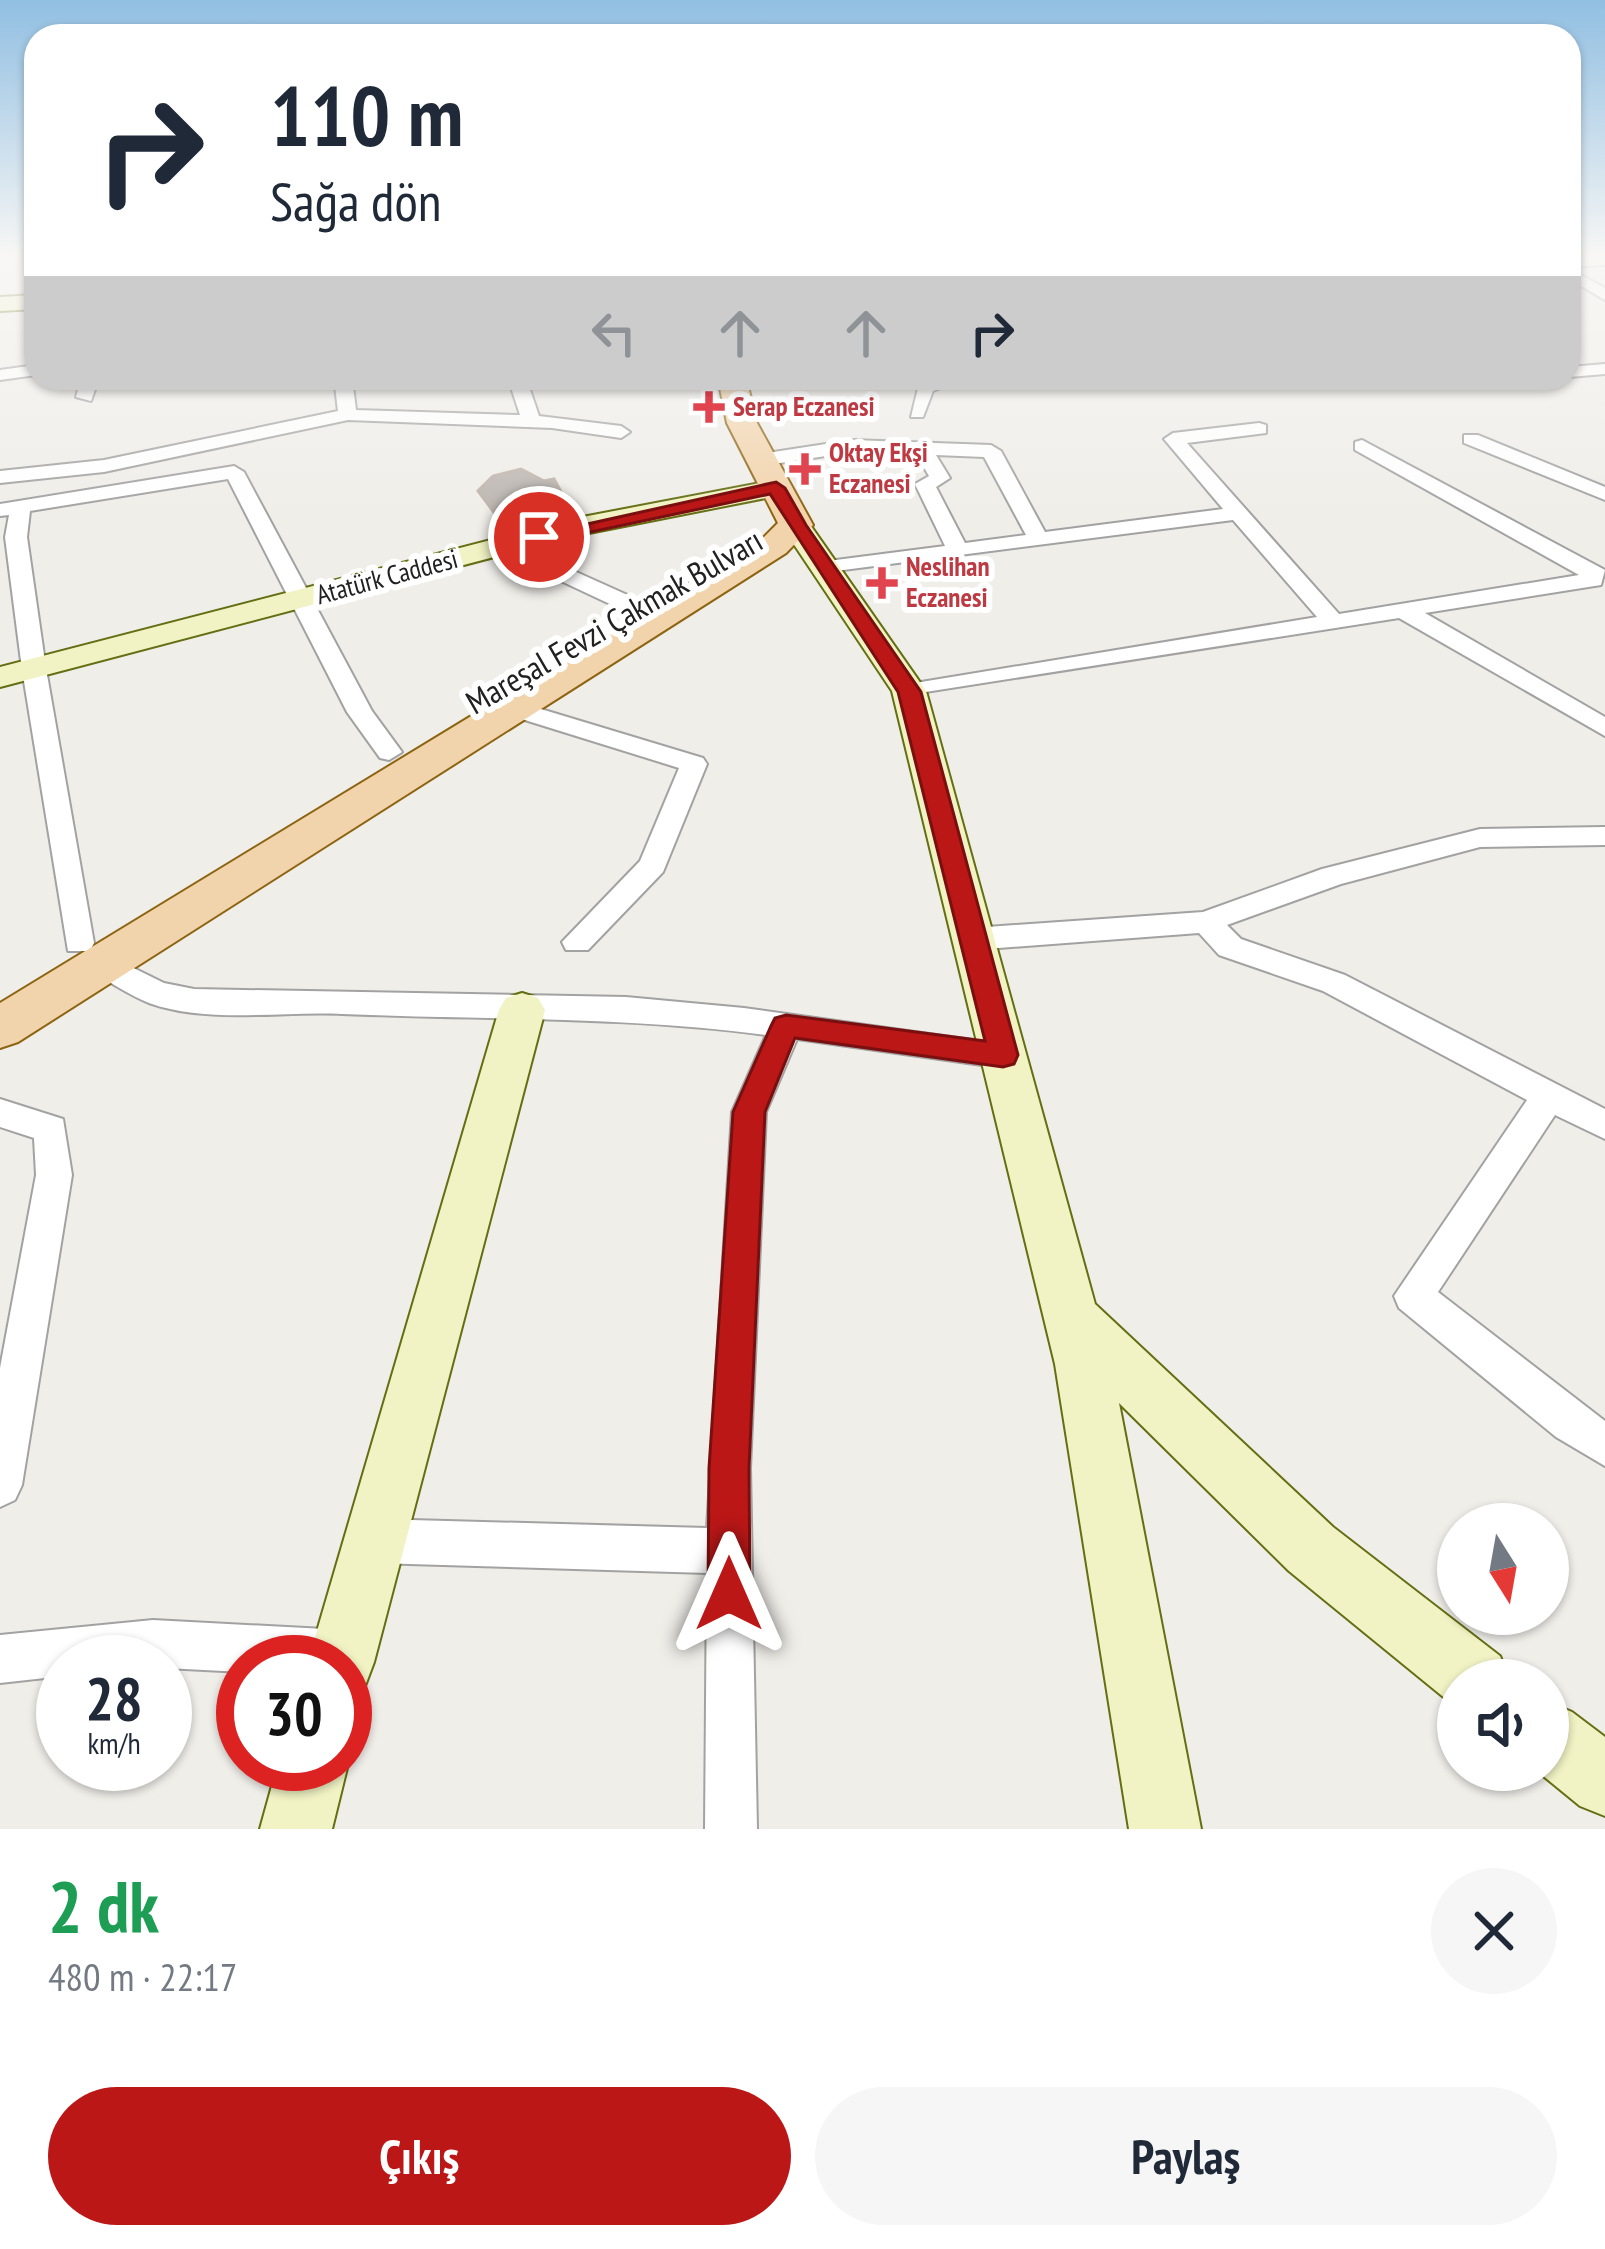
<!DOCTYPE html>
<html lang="tr">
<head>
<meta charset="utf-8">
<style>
  :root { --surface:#fff; --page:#f6f6f7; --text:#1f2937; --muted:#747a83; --accent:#bb1717 }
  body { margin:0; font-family:"PT Sans Narrow",sans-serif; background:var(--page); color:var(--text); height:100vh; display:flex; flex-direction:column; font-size:45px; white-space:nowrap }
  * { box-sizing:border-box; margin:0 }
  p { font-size:39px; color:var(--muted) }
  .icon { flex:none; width:66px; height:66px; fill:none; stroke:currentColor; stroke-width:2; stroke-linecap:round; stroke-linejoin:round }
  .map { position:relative; height:1829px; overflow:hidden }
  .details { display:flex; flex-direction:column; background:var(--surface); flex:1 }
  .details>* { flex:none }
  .hud { position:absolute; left:24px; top:24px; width:1557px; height:366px; border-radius:36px; box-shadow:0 3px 9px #0004; background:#fff; color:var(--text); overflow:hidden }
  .needle { width:78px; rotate:169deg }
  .buttons { position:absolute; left:1437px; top:1503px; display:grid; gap:24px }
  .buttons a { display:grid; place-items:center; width:132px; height:132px; border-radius:50%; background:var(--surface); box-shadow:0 3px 9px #0004; font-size:60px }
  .speed { position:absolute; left:36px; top:1635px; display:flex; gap:24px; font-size:60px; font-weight:700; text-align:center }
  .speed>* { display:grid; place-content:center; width:156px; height:156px; border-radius:50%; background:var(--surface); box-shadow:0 3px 9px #0004; line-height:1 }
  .speed small { font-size:30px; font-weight:400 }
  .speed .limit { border:18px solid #d22; background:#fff; color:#111 }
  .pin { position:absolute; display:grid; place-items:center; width:102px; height:102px; color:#fff; margin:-51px; border:6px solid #fff; border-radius:50%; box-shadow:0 3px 12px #0007 }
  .me { position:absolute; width:132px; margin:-66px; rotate:0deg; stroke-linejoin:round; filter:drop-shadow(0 0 9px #0008) }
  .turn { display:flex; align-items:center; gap:42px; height:252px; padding:0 48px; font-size:54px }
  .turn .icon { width:156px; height:156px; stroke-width:2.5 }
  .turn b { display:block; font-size:84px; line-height:102px }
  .lanes { display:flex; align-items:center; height:114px; padding:0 48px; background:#0003; justify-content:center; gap:60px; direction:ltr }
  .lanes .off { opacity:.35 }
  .round { display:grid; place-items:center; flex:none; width:126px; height:126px; border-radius:63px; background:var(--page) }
  .head { display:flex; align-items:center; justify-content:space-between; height:204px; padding:0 48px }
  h1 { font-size:72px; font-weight:600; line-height:90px; color:#1e9e55 }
  .button { display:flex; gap:24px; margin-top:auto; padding:24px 48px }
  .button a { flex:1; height:138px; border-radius:72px; background:var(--accent); color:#fff; font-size:48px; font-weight:600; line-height:138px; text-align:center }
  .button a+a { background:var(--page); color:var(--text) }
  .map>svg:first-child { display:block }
</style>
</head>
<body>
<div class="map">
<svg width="1605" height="1829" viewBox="0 0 1605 1829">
  <rect width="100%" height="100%" fill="#f0eee9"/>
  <!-- building -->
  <polygon fill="#bdb7b2" stroke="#c0b5ad" stroke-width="3" points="521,469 544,481 554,479 566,501 496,515 478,491 493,476"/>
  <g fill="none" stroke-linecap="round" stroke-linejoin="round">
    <!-- street casing -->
    <g stroke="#a2a2a2" stroke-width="4">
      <g id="street">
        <polygon points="1569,269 1605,288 1605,300 1569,279"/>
        <polygon points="1605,364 1605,374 1569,377 1569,367"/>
        <polygon points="36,365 36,375 0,380 0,370"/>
        <polygon points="81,378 99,378 91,401 76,397"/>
        <polygon points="334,378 352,378 356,410 520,415 508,378 526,378 539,416 621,426 630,432 621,438 552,428 348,420 104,472 0,483 0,471 104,460 338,411"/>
        <polygon points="940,378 967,378 933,391 923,417 911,417 919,384"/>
        <path d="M1259 423 1266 425V433L1187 443 1339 614 1579 575 1355 450V442L1362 440 1605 570 1601 585 1425 613 1605 717V736L1399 618 900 696 897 691 909 684 1317 617 1233 520 820 573V563L828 561 945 546 915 484 929 476 916 454 852 452 760 466 750 460 760 454 852 440 991 445 1001 451 1045 532 1223 509 1164 439 1173 433ZM936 455 984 457 1026 535 965 543 936 487 950 478Z"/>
        <polygon points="1464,435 1478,435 1605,487 1605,500 1464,443"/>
        <polygon points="234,466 244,472 372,711 402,752 389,760 380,758 347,712 228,479 30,511 27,537 46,669 94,943 90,951 68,951 22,669 5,537 9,515 0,516 0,504"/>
        <polygon points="505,540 643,602 646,607 635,614 627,612 497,551 494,546"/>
        <polygon points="511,700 703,758 707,764 663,872 588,950 566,950 562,942 640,861 679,768 502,713 498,708"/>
        <polygon points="1605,827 1605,845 1480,847 1341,884 1227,925 1241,939 1345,975 1605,1109 1605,1139 1555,1115 1438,1292 1605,1421 1605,1466 1556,1437 1399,1308 1394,1296 1527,1100 1323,991 1219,955 1199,933 973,950 962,947 958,939 962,931 973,928 1203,912 1322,869 1480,829"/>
        <path d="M103 953 164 983 194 989 626 997 744 1008 1015 1046 1020 1055 1015 1064 1003 1068 797 1039 766 1112 750 1468 757 1829H705L707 1573 375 1563 359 1557 353 1541 359 1525 375 1519 707 1528 732 1112 766 1035C625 1016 483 1020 342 1014 280 1011 207 1024 149 1003 129 995 110 982 92 972L87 964 92 956Z"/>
        <polygon points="0,1099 63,1119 72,1175 22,1485 15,1500 0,1507 0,1368 36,1175 34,1138 0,1127"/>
        <polygon points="153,1620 344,1630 361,1637 368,1654 361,1671 345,1677 345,1662 243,1662 243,1672 165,1668 165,1662 63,1662 63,1676 0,1683 0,1635"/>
      </g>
    </g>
    <!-- secondary casing -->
    <g stroke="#646e12" stroke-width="4">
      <g id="secondary">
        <polygon points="1569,258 1605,258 1605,265 1569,267"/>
        <polygon points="36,295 36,309 0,311 0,297"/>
        <polygon points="776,480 786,482 790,488 786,494 574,536 0,687 0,667 572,519"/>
        <polygon points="796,516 806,519 926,691 1095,1304 1333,1527 1500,1656 1510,1680 1458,1680 1458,1706 1452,1704 1289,1571 1119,1403 1201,1829 1129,1829 1055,1364 892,691 781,525"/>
        <polygon points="522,993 538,998 545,1010 374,1662 365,1686 345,1694 345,1662 308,1662 499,1010 506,998"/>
        <polygon points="1548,1702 1572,1712 1605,1737 1605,1816 1580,1806 1536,1770 1548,1770"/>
        <polygon points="345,1757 348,1764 332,1829 260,1829 278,1764 345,1764"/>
      </g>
    </g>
    <!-- primary casing -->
    <g stroke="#8d6411" stroke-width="4">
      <polygon id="primary" points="718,378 746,378 757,423 813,525 786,553 18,1042 0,1048 0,1003 762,539 778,523 727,423"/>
    </g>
    <!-- street -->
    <use href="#street" fill="#fff" fill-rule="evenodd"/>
    <!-- secondary -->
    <use href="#secondary" fill="#f1f3c4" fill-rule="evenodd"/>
    <!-- primary -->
    <use href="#primary" fill="#f2d4ac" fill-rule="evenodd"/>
  </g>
  <!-- sky -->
  <linearGradient id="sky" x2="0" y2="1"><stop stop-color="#91bfe2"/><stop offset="0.5" stop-color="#f8f7f5"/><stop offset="1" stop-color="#f8f7f5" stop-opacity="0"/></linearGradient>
  <rect width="1605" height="514" fill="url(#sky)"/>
  <!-- route -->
  <polygon fill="#bb1717" stroke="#7a0f0f" stroke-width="3" points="776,482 785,488 806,525 921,692 1018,1055 1014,1064 1003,1067 795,1038 765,1112 749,1468 750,1594 744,1609 729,1615 715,1609 708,1594 709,1468 733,1112 771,1026 775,1018 786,1015 985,1041 898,692 770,494 539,543 529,537"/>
  <!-- markers -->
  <g fill="#e0444e" stroke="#fff" stroke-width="4.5">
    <path d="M703 389h12v12h12v12h-12v12h-12v-12h-12v-12h12z"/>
    <path d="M799 451h12v12h12v12h-12v12h-12v-12h-12v-12h12z"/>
    <path d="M876 565h12v12h12v12h-12v12h-12v-12h-12v-12h12z"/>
  </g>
  <g text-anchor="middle" stroke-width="12" stroke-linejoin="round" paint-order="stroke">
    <!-- far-health labels -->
    <g font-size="27" font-weight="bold" fill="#be3a42" stroke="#fff" text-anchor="start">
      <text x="733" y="416">Serap Eczanesi</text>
      <text x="829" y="462">Oktay Ekşi<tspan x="829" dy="31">Eczanesi</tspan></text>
      <text x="906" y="576">Neslihan<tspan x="906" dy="31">Eczanesi</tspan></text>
    </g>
    <!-- far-street labels -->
    <g font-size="27" fill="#212121" stroke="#fff">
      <text transform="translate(387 577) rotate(-15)" y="9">Atatürk Caddesi</text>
    </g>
    <!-- street labels -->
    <g font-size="33" fill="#212121" stroke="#fff">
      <text transform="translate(614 621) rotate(-30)" y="12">Mareşal Fevzi Çakmak Bulvarı</text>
    </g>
  </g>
</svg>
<div class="buttons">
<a><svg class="needle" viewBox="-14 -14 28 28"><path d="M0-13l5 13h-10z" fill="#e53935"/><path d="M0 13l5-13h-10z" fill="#747a83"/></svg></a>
<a><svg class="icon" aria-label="sound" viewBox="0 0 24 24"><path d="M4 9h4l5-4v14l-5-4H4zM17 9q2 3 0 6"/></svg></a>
</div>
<div class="speed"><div>28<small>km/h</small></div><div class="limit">30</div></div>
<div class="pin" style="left:539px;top:537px;background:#d93025"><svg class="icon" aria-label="arrive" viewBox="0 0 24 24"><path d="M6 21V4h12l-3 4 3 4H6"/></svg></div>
<svg class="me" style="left:729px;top:1594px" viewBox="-20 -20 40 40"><path d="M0-17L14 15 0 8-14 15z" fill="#bb1717" stroke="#fff" stroke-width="4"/></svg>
<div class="hud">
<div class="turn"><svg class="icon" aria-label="right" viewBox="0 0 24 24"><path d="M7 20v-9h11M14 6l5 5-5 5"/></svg><div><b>110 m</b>Sağa dön</div></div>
<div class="lanes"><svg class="icon off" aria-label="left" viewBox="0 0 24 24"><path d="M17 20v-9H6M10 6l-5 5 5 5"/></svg><svg class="icon off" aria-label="ahead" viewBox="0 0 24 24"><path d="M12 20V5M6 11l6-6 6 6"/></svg><svg class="icon off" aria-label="ahead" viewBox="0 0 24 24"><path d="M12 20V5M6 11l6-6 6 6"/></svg><svg class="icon" aria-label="right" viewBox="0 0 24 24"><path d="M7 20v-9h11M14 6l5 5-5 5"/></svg></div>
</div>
</div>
<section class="details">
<div class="head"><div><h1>2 dk</h1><p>480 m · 22:17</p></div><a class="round"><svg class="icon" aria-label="close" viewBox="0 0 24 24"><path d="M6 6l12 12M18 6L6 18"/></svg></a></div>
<div class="button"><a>Çıkış</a><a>Paylaş</a></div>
</section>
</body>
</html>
